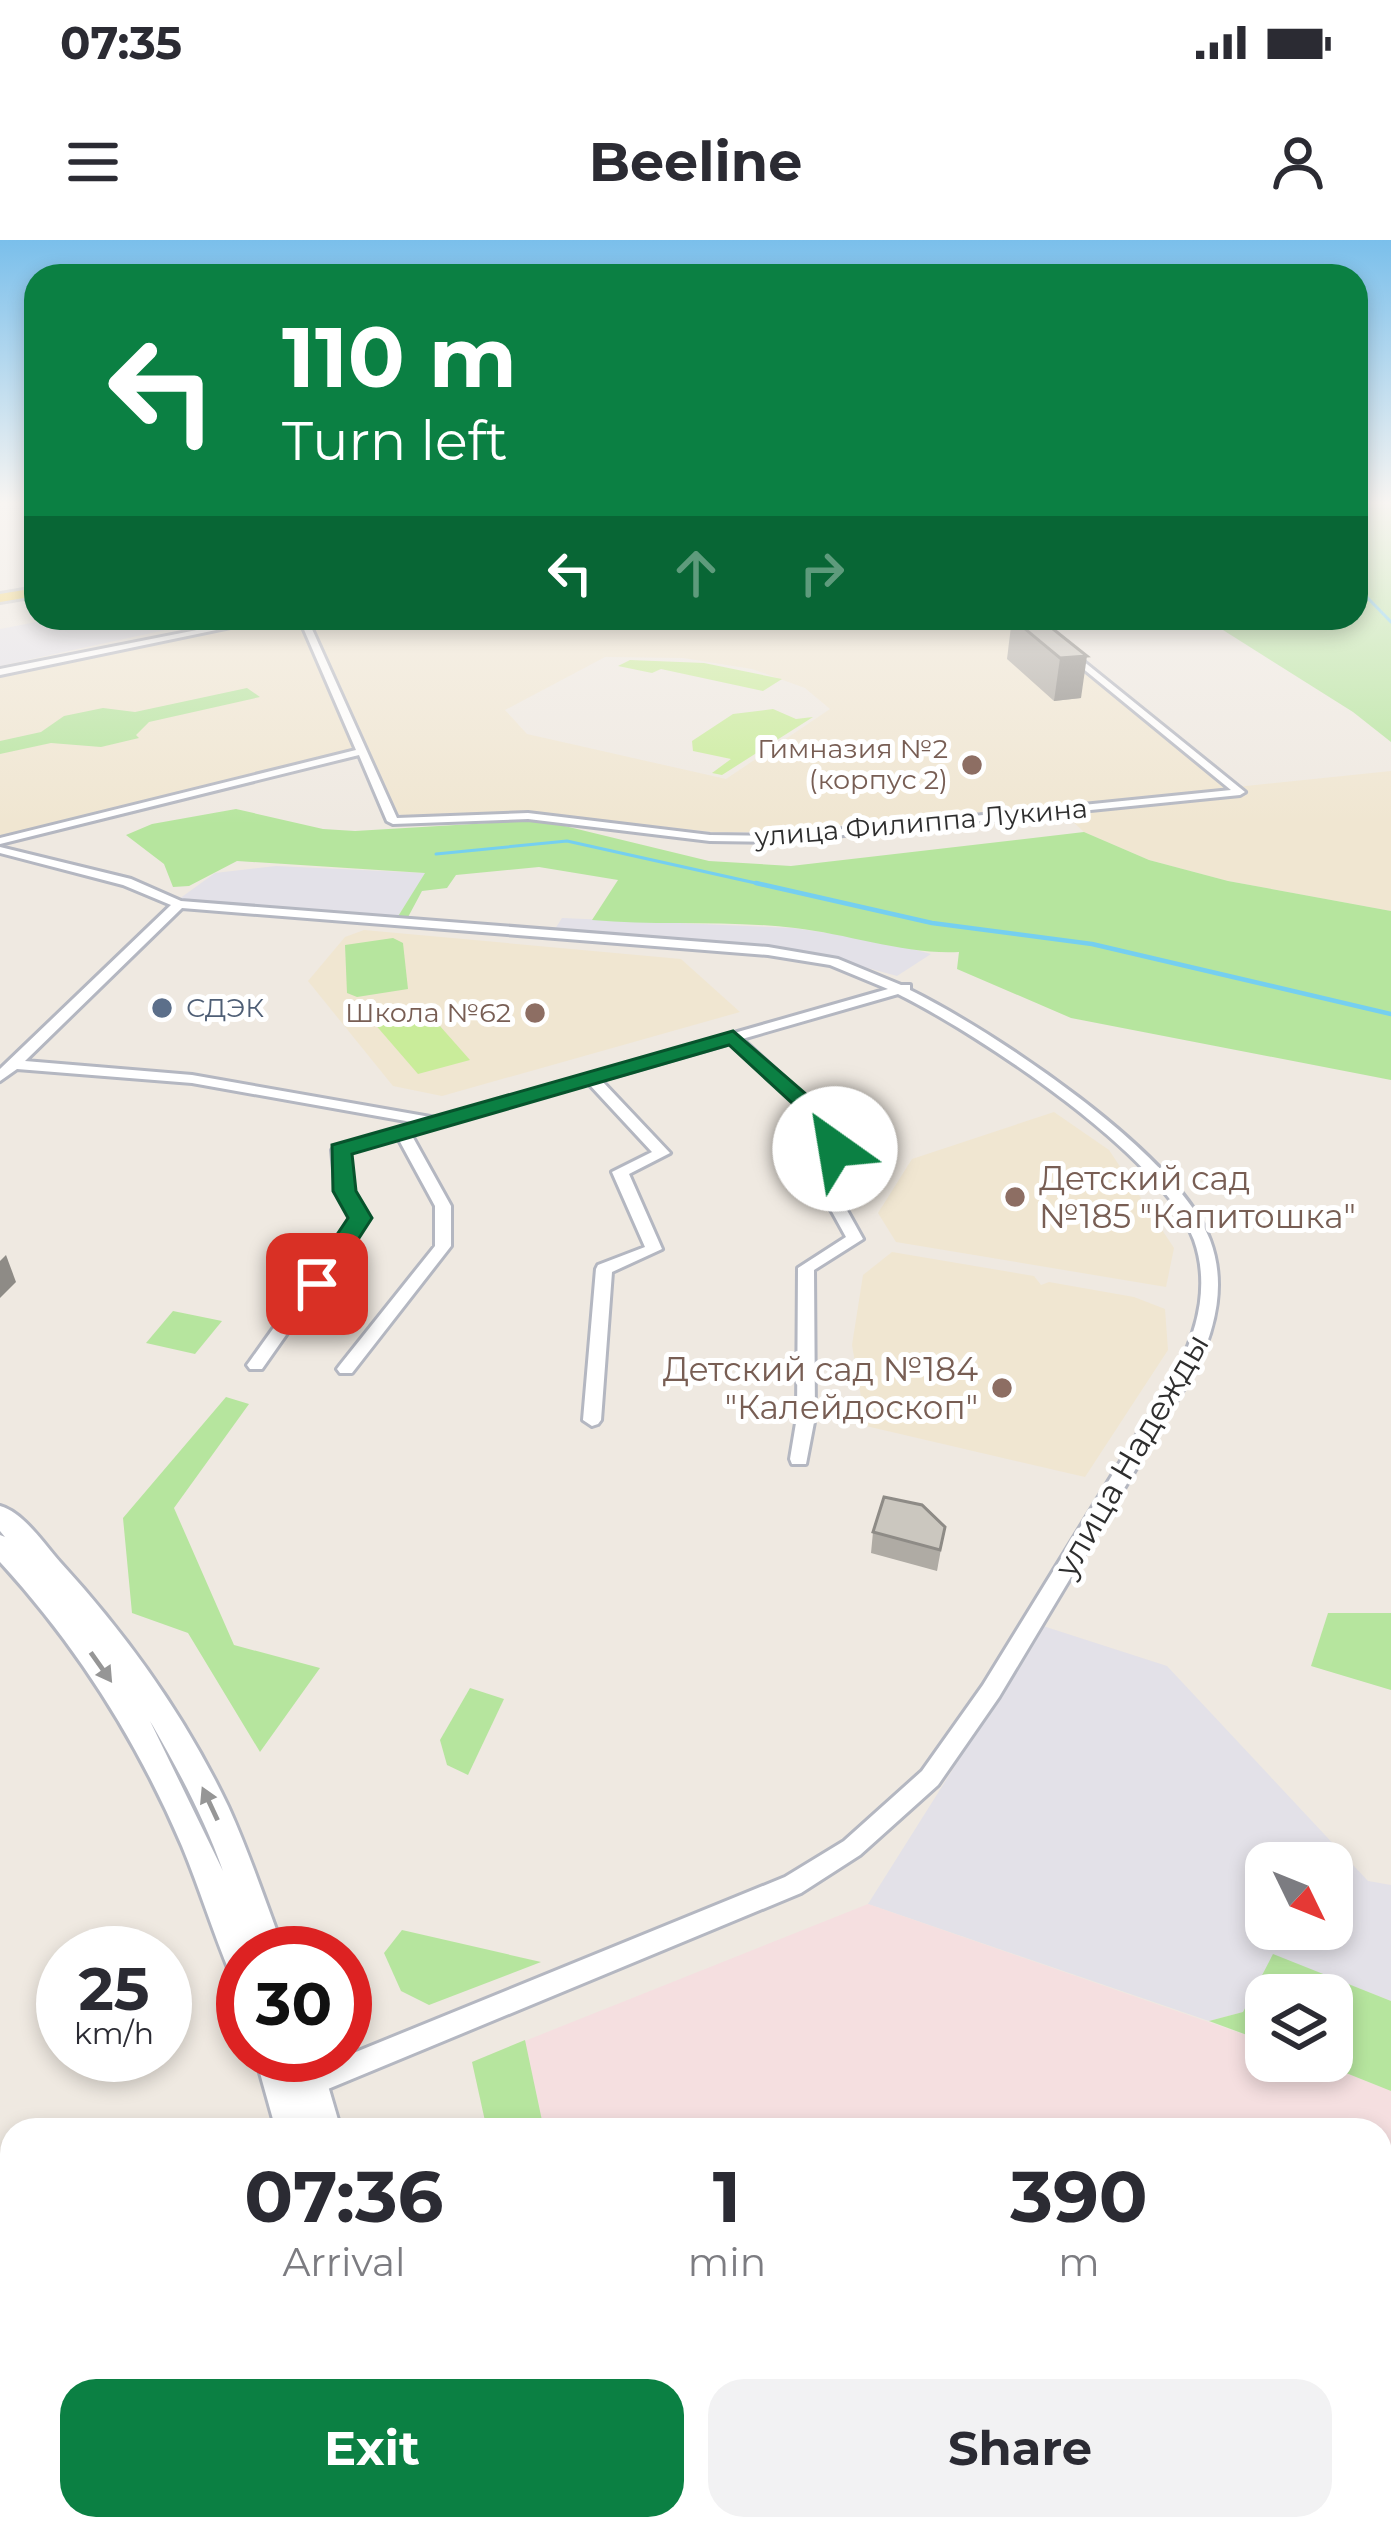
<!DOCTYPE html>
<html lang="en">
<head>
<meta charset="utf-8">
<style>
  :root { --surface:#fff; --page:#f2f2f3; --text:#2b2b33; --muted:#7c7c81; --accent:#0b8043 }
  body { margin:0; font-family:Montserrat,sans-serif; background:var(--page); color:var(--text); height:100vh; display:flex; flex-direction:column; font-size:45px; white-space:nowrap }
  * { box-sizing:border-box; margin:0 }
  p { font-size:39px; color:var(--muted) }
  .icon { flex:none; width:66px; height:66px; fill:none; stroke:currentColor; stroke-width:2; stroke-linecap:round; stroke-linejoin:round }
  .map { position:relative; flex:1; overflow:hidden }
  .details { position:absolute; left:0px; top:1878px; width:1392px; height:423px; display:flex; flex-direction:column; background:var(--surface); border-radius:36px 36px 0 0; box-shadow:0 6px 18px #0003 }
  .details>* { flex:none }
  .guide { position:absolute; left:24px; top:24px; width:1344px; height:366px; border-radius:36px; box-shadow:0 6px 18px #0003; background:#0b8043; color:#fff; overflow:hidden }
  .needle { width:78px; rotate:133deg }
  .buttons { position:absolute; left:1245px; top:1602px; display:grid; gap:24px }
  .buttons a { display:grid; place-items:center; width:108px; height:108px; border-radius:24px; background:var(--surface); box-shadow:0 6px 18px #0003; font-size:60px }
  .speed { position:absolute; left:36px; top:1686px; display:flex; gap:24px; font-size:60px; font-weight:700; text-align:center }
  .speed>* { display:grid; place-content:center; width:156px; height:156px; border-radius:50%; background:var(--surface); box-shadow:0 6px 18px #0003; line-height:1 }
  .speed small { font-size:30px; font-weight:400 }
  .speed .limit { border:18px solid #d22; background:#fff; color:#111 }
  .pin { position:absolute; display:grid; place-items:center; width:102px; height:102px; color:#fff; margin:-51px; border-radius:24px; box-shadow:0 6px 18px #0006 }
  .me { position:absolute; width:132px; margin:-66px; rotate:328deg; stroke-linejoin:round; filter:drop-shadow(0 0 9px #0008) }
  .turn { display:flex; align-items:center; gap:42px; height:252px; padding:0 60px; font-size:54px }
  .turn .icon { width:156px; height:156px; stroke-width:2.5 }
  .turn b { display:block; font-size:84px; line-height:102px }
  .lanes { display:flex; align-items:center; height:114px; padding:0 60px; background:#0003; justify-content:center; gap:60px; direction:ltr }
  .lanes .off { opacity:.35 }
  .eta { display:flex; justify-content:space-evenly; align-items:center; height:204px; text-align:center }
  .eta b { font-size:72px; font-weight:700; line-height:84px }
  .action { display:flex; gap:24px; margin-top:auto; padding:24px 60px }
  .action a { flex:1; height:138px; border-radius:36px; background:var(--accent); color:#fff; font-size:48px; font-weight:700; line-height:138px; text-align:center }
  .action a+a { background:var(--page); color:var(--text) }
  .status { display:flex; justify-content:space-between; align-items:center; height:84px; padding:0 60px; background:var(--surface); direction:ltr }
  .status svg { height:33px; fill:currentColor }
  header { display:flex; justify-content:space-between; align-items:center; height:156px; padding:0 60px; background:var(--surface); font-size:54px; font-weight:700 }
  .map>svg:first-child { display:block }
</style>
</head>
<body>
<div class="status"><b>07:35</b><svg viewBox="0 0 49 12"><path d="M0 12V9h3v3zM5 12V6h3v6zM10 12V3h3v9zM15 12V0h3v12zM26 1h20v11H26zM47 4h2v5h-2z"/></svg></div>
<header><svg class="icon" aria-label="menu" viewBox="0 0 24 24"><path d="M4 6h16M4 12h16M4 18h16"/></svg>Beeline<svg class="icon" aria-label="person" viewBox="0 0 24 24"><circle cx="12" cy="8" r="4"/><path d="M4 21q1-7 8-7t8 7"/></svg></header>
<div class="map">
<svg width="1391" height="2299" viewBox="0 0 1391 2299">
  <rect width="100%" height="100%" fill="#efe9e1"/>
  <!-- industrial -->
  <g fill="#e3e1e8" fill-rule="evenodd">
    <polygon points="57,378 220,378 0,426 0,389"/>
    <polygon points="276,626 426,633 397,678 179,659 215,633"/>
    <polygon points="562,678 793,688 883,701 931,714 897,736 820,715 553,692"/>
    <path d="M1043 1386 1167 1426 1368 1641 1391 1645V1761L1273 1715 1243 1772 1209 1781 868 1664ZM1266 1623H1332V1689H1266Z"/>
  </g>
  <!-- education -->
  <g fill="#f0e6d1" fill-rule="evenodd">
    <path d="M282 378H1018L1227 548 1391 531V671L1228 641 1149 620 1084 592 1055 565 772 592H713L522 571 412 578 392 572 369 510 0 597V434ZM605 417 683 418 752 429 805 448 830 469 726 539 527 494 505 470Z"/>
    <polygon points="364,690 681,719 740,772 442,856 393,846 308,741 345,697"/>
    <polygon points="1054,872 1109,910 1174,1008 1166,1047 896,1002 878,973 912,919"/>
    <polygon points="892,1012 1034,1036 1041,1045 1049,1042 1134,1057 1165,1069 1168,1110 1085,1237 866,1186 852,1105 863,1035"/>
  </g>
  <!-- medical -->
  <polygon fill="#f5dfe0" points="868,1664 1266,1802 1266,1821 1316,1821 1391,1851 1391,2299 574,2299 572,2289 1380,2289 1380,1890 487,1890 472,1822"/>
  <!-- green -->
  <g fill="#b6e59e">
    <polygon points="1356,262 1391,262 1391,502 1353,472 1204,378 1356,378"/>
    <polygon points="247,448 260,457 149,482 136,495 139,498 101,507 51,503 0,514 0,501 41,492 64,476 103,468 135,472"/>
    <path d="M236 569 323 589 355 591 540 580 709 621 791 626 1084 592 1149 620 1228 641 1391 671V840L1071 778 957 729 959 712C907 715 848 694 795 688 728 680 660 686 592 680L618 640 539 627 456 635 447 648 422 651 407 679 397 678 425 633 237 621 189 646 173 647 164 624 126 595 152 584Z"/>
    <polygon points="393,698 403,703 408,749 357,757 347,753 345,705"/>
    <polygon points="173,1071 222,1081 195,1114 146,1103"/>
    <polygon points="226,1157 249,1164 174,1268 234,1405 320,1428 260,1512 188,1393 132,1373 123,1278"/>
    <polygon points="1328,1373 1391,1373 1391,1450 1311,1426"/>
    <polygon points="470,1448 504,1459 468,1535 447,1525 440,1500"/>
    <polygon points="402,1690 541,1722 429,1765 401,1751 384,1713"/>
    <polygon points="1273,1714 1391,1761 1391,1851 1316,1821 1332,1821 1332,1755 1266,1755 1266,1802 1209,1781 1243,1772"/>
    <polygon points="525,1800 544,1890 487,1890 472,1822"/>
    <polygon points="850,2289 977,2289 975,2299 847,2299"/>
  </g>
  <!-- pitch -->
  <g fill="#c9ec9a">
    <polygon points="630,420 704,423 782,439 763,451 661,429 652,433 618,426"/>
    <polygon points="773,469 796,479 813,477 722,535 712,533 731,519 693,511 692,501 733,474"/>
    <polygon points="424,768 470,820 418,834 373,782"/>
  </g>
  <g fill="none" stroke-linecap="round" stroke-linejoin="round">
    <!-- stream-far1 -->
    <g stroke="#75cff0" stroke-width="3">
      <polyline points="1356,346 1391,382"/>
      <polyline points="436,614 567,601 769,646"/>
    </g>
    <!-- stream -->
    <polyline stroke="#75cff0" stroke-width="4.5" points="756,643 932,683 1092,704 1391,774"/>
    <!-- minor casing -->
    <g stroke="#b4b7c1" stroke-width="6">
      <g id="minor">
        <polygon points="257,378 274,378 0,435 0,429"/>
        <polygon points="299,378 307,378 397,578 528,573 710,595 774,596 1231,550 1064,413 1067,408 1245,552 1240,555 774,602 710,601 528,579 393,584 387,581 359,515 0,604 0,598 356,510"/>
        <path d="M0 607 131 639 181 661 768 707 838 719 901 745H910V750C993 791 1178 913 1210 1000 1226 1043 1216 1085 1198 1125L999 1457 938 1545 860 1615 801 1653 311 1856 302 1852 298 1843 302 1834 785 1637 844 1601 922 1531 983 1445 1180 1125C1199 1085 1209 1043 1194 1000 1163 915 978 794 898 754L742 799 851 899 824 929 863 999 814 1030 815 1177 806 1224H792L790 1219 797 1177 798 1028 846 997 808 928 835 899 730 803 601 840 670 913 629 934 662 1009 612 1032 601 1180 598 1184 592 1186 583 1180 596 1029 598 1025 645 1007 612 932 652 912 588 843 411 894 451 966V1006L352 1133H340L337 1129 340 1125 435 1006V966L398 898 348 912 352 951 368 978 262 1129H250L247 1125 250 1121 352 978 336 951 332 910 335 907 417 883 192 843 17 829 0 841V829L171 665 123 645 0 613ZM182 668 768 715 830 725 888 749 436 878 192 835 25 821Z"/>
      </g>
    </g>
    <!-- secondary casing -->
    <g stroke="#b4b7c1" stroke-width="6">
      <g id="secondary">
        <path d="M0 1266C23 1272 44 1304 60 1322 127 1395 185 1476 228 1566 250 1614 266 1664 285 1713H243V1739L231 1735C213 1693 200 1649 182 1606 137 1501 78 1407 0 1322V1295L5 1297 0 1291ZM150 1481 153 1486C180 1533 205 1580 223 1631Z"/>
        <polygon points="255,1815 319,1815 341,1890 276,1890"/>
        <polygon points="352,2289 429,2289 431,2299 354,2299"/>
      </g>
    </g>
    <!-- primary casing -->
    <g stroke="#c9c9c9" stroke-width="6">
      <polygon id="primary" points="36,348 36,356 0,362 0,354"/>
    </g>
    <!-- minor -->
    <use href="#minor" fill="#fff" fill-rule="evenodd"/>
    <!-- secondary -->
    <use href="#secondary" fill="#fff" fill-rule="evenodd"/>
    <!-- primary -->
    <use href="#primary" fill="#f2d163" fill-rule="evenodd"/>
  </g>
  <!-- wall -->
  <g fill="#afaba4">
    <polygon points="1012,378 1048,385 1081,458 1054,461 1007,419"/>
    <polygon points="945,1287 937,1331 871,1313 873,1292"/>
  </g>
  <!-- shaded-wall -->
  <g fill="#8e8b86">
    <polygon points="1087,416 1081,458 1054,461 1060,418"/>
    <polygon points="6,1015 16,1042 0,1058 0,1021"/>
  </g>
  <!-- building -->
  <g fill="#cbc7bf" stroke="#8e8b86" stroke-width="3">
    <polygon points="1012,378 1048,385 1087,416 1060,418"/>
    <polygon points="884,1257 922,1265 945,1287 940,1310 873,1292"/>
  </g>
  <!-- one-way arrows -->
  <defs><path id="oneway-solid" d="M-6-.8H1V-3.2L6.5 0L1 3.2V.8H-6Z" transform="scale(3)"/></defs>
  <g fill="#969696">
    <use href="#oneway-solid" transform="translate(101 1427) rotate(55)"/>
    <use href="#oneway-solid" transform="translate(210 1564) rotate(-115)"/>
  </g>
  <!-- sky -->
  <linearGradient id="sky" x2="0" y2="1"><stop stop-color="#7abfeb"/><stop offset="0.45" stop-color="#f8f5f2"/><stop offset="1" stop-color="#f8f5f2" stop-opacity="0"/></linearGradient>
  <rect width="1391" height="584" fill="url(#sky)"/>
  <!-- route -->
  <polygon fill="#0b8043" stroke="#07532c" stroke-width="3" points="733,791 852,894 855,899 843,914 827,914 823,909 831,899 729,805 352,914 356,951 372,978 326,1049 317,1052 304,1044 348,978 333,951 332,905"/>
  <!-- markers -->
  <g fill="#8d6e63" stroke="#fff" stroke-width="4.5">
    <circle cx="972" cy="525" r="12"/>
    <circle cx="535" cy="773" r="12"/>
    <circle cx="1015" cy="957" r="12"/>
    <circle cx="1002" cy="1148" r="12"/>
  </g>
  <circle fill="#5c6f8a" stroke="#fff" stroke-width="4.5" cx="162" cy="768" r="12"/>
  <g text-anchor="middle" stroke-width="10" stroke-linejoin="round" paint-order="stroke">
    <!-- far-education labels -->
    <g font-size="27" fill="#785e54" stroke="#fff" text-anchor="end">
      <text x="948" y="518">Гимназия №2<tspan x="948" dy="31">(корпус 2)</tspan></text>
      <text x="511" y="782">Школа №62</text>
    </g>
    <!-- far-street labels -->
    <g font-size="27" fill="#2e2e2e" stroke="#fff">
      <text transform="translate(921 583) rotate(-5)" y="9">улица Филиппа Лукина</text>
    </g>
    <!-- far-service labels -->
    <g font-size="27" fill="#4e5e75" stroke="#fff" text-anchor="start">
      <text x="186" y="777">СДЭК</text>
    </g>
    <!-- education labels -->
    <g font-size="33" fill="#785e54" stroke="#fff" text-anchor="start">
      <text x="1039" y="950">Детский сад<tspan x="1039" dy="38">№185 "Капитошка"</tspan></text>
      <text x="978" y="1141" text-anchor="end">Детский сад №184<tspan x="978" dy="38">"Калейдоскоп"</tspan></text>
    </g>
    <!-- street labels -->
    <g font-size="33" fill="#2e2e2e" stroke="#fff">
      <text transform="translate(1131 1215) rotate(-60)" y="12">улица Надежды</text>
    </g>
  </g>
</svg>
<div class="buttons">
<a><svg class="needle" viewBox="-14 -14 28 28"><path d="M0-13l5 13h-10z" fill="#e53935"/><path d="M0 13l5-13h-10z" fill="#7c7c81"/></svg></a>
<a><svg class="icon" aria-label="layers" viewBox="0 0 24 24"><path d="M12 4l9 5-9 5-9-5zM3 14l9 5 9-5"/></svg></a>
</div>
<div class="speed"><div>25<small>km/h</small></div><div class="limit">30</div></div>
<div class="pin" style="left:317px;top:1044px;background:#d93025"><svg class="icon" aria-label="arrive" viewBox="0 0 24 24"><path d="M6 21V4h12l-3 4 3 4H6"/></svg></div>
<svg class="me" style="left:835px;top:909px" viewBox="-20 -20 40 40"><circle r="19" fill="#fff"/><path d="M0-13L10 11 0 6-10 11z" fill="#0b8043"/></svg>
<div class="guide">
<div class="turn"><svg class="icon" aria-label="left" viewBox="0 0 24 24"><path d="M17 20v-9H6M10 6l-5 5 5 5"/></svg><div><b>110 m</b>Turn left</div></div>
<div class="lanes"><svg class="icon" aria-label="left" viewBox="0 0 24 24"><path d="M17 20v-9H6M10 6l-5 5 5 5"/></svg><svg class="icon off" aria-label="ahead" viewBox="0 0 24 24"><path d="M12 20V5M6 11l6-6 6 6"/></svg><svg class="icon off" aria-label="right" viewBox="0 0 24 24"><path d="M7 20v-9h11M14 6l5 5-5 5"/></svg></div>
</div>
<section class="details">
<div class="eta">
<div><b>07:36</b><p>Arrival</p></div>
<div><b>1</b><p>min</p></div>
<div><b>390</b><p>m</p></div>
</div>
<div class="action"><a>Exit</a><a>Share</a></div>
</section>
</div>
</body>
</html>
